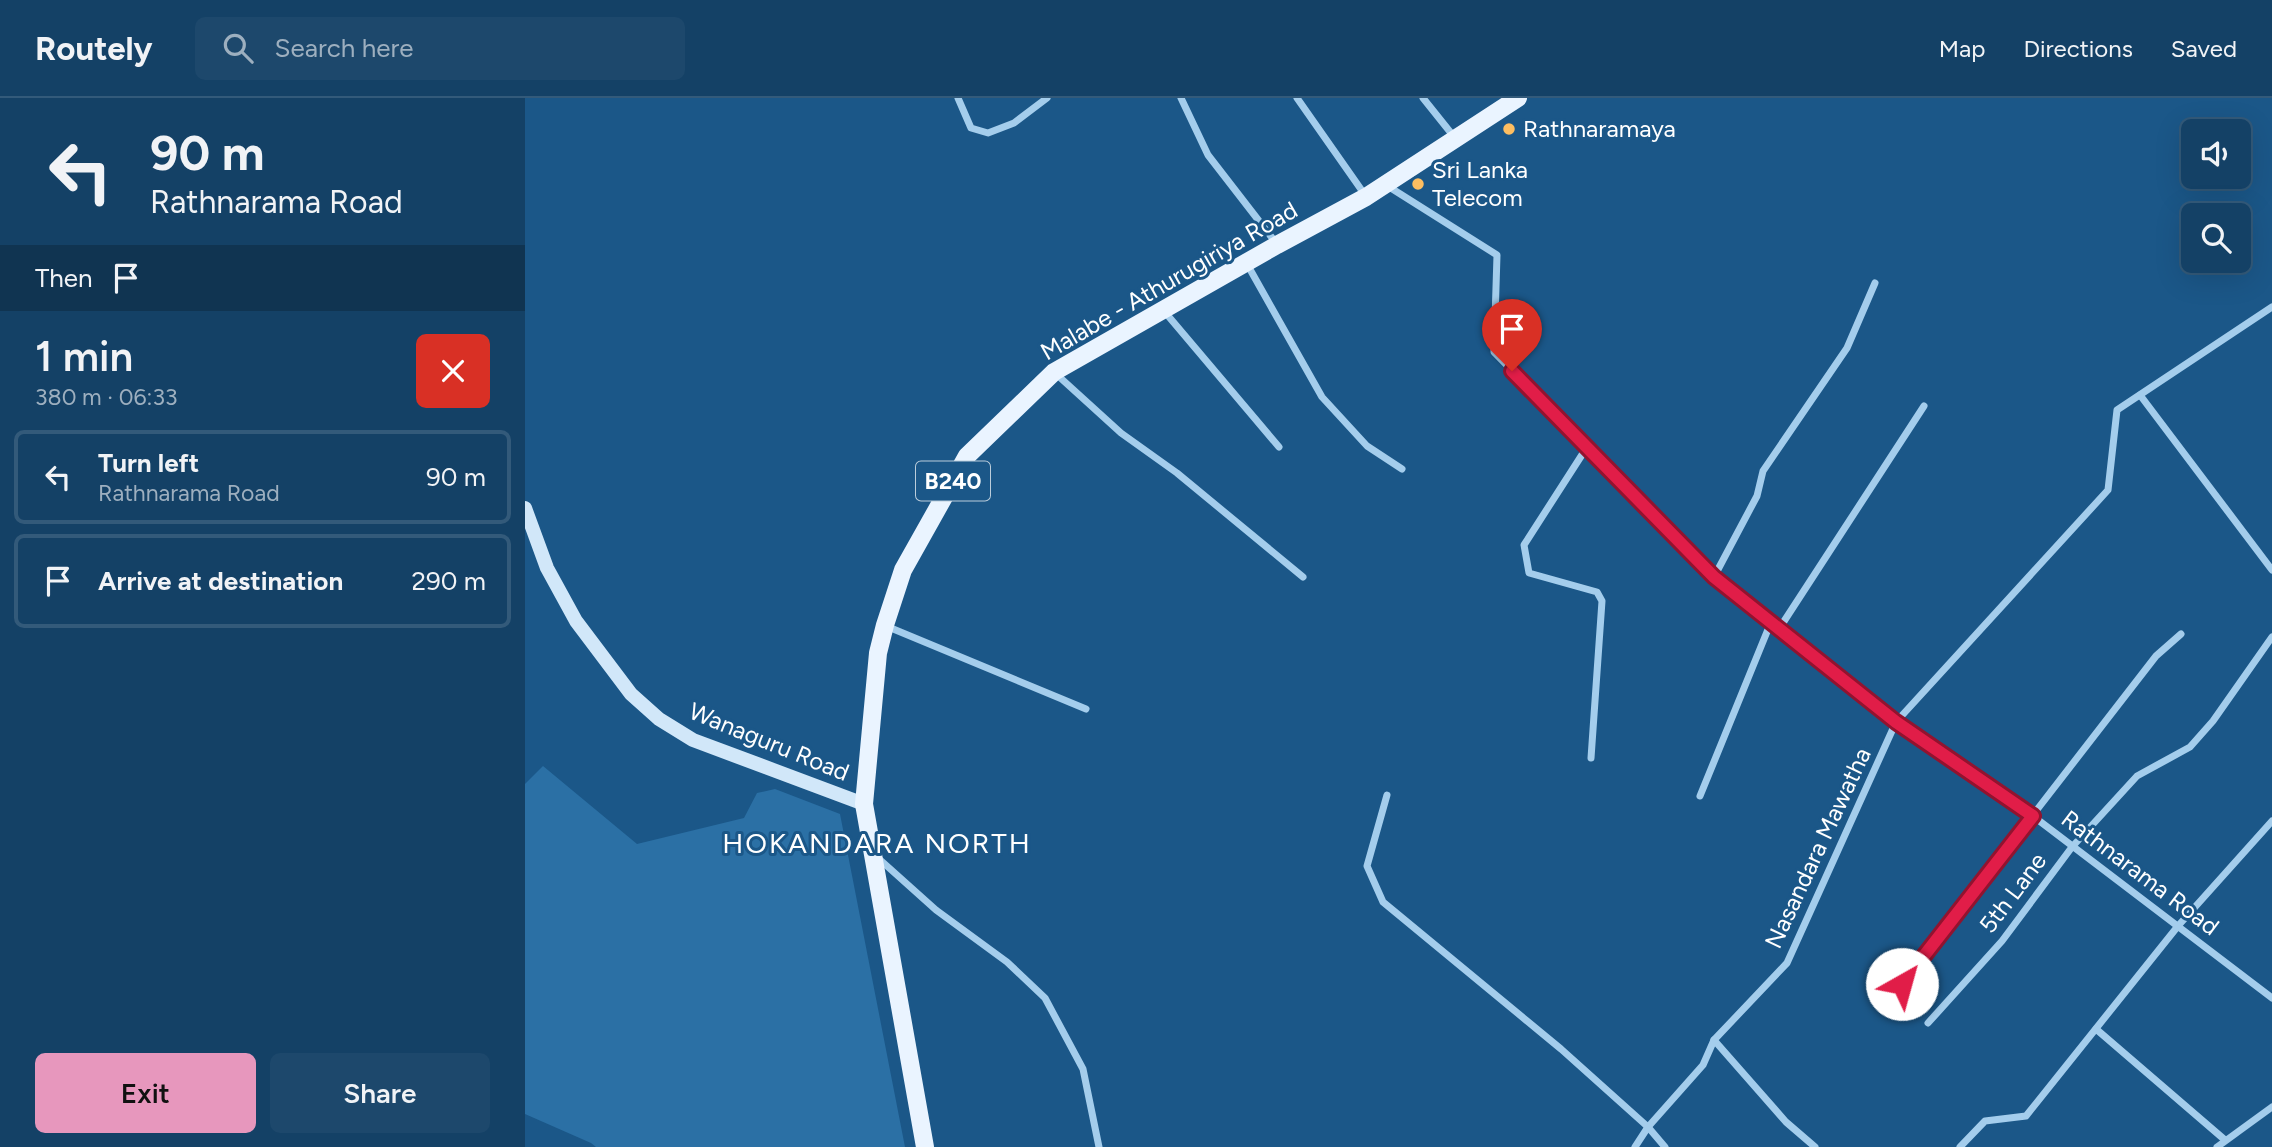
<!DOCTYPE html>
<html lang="en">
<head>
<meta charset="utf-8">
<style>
  :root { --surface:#144166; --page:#1d486c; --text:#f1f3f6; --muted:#9dafbf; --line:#335a7a; --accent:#e797bd }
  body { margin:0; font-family:Figtree,sans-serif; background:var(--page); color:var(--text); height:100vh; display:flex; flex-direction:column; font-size:26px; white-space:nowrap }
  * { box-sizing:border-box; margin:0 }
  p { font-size:23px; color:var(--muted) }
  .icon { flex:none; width:38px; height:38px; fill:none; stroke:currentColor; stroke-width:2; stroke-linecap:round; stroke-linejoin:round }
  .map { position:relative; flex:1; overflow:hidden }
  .panel { display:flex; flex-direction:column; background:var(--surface); width:525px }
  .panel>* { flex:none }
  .hud { background:#144166; color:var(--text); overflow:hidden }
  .buttons { position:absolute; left:1656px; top:21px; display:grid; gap:14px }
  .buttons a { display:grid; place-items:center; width:70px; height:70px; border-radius:10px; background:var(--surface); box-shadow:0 7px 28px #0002,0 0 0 2px var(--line); font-size:35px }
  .pin { position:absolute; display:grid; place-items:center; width:60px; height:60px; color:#fff; margin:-72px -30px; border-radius:50% 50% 50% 0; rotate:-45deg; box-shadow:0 0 7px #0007 }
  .pin .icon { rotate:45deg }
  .me { position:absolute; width:77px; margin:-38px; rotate:38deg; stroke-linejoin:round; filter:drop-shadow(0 0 5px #0008) }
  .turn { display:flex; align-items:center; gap:24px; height:147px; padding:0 35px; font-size:32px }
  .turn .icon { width:91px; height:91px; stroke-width:2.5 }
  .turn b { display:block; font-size:49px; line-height:60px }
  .then { display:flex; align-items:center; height:66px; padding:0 35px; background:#0003; gap:14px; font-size:26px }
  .round { display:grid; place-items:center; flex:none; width:74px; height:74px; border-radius:10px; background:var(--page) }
  .headline { display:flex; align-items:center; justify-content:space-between; height:119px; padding:0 35px }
  h1 { font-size:42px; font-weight:600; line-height:52px }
  .action { display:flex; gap:14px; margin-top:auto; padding:14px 35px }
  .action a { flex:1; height:80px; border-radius:10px; background:var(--accent); color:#111; font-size:28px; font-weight:600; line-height:80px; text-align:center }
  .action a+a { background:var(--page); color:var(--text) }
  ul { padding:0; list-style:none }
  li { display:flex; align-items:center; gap:21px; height:94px; margin:0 14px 10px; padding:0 21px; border:4px solid var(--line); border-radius:10px }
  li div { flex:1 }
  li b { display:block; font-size:26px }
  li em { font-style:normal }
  header { display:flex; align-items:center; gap:42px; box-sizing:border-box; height:98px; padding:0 35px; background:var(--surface); border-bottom:2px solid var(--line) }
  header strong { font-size:33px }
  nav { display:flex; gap:38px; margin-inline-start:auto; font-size:24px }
  .search { width:490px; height:63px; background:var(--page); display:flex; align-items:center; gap:18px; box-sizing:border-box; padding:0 24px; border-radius:10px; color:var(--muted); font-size:26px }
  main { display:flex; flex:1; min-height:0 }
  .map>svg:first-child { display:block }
</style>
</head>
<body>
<header>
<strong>Routely</strong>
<div class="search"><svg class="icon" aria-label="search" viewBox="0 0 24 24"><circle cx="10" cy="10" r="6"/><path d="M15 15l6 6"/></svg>Search here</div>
<nav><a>Map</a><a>Directions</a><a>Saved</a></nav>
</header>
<main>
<section class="panel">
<div class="hud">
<div class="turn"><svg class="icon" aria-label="left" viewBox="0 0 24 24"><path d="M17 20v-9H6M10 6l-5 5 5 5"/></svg><div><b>90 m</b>Rathnarama Road</div></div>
<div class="then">Then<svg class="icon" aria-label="arrive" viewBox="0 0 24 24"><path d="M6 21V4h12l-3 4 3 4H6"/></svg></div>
</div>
<div class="headline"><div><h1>1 min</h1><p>380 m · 06:33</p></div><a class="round" style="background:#d93025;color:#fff"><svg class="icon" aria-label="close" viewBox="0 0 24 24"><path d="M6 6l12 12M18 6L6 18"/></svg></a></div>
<ul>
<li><svg class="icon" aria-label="left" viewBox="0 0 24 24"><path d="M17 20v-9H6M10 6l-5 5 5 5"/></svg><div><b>Turn left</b><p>Rathnarama Road</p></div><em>90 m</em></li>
<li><svg class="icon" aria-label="arrive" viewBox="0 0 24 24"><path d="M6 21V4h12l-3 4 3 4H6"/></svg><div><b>Arrive at destination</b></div><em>290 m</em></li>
</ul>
<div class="action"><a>Exit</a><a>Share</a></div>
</section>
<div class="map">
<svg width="1747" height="1049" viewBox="0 0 1747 1049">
  <rect width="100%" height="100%" fill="#1b5788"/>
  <!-- green -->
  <polygon fill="#2b70a5" points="18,668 112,746 219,720 232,695 250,691 315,716 380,1049 71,1049 66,1045 0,1016 0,686"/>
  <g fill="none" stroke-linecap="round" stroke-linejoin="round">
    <!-- street -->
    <g stroke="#a4cdec" stroke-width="7">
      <polyline points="433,0 446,30 463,35 489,25 522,0"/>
      <polyline points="656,0 683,57 751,145"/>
      <polyline points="772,0 840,97"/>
      <polyline points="898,0 930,40"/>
      <polyline points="861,87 972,157 969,254 1189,479 1371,624 1508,718 1747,900"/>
      <polyline points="722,166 797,299 842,348 877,371"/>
      <polyline points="639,213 754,349"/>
      <polyline points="530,275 596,335 652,375 778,479"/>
      <polyline points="1615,297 1747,472"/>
      <polyline points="1062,349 999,447 1004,475 1072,494 1077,503 1066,660"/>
      <polyline points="1189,479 1232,398 1238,373 1322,250 1350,185"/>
      <polyline points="361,528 561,611"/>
      <polyline points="1254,531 1399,308"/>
      <polyline points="862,697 842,768 858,804 1036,951 1123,1029 1140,1049"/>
      <polyline points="1175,698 1246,524"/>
      <polyline points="353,760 411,812 482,864 520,900 558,971 574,1049"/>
      <polyline points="1377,886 1631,558 1656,536"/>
      <polyline points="1403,925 1477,843 1547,749 1612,678 1665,649 1688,623 1747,539"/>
      <polyline points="1571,931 1700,1042"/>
      <polyline points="1189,942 1261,1024 1290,1049"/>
      <polyline points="1110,1049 1123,1029 1178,967 1189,942 1262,865 1371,624 1583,392 1592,312 1747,209"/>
      <polyline points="1435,1049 1460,1023 1501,1018 1653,828 1747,723"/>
      <polyline points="1692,1049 1747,1009"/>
    </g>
    <!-- secondary -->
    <polyline stroke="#d1e7f9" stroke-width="14" points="0,410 22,470 51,523 106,596 134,621 168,642 339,706"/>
    <!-- primary -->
    <polyline stroke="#eaf4ff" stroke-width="18" points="400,1049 339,706 353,555 360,527 378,472 442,358 529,274 752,147 841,99 993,0"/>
  </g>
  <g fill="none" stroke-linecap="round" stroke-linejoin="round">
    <!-- route casing -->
    <g stroke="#92132f" stroke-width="18">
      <polyline id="route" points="987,273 1189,479 1371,624 1508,718 1377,886"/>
    </g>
    <!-- route -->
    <use href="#route" stroke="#e11d48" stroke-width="12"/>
  </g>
  <!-- markers -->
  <g fill="#fdbe61" stroke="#1b5788" stroke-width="2.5">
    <circle cx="984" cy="31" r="7"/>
    <circle cx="893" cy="86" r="7"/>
  </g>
  <g text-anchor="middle" stroke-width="6" stroke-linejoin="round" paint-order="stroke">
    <!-- shield labels -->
    <rect fill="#1b5788" stroke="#bbcddb" stroke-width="2" x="391" y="363.5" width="74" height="39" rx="5"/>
    <g font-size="23" font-weight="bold" fill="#fff">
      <text x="428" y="391">B240</text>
    </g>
    <!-- poi labels -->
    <g font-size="24" fill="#fff" stroke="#1b5788" text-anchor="start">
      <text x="998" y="39">Rathnaramaya</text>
      <text x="907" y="80">Sri Lanka<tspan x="907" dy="28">Telecom</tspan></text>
    </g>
    <!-- street labels -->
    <g font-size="24" fill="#fff" stroke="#1b5788">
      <text transform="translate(644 183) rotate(-30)" y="8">Malabe - Athurugiriya Road</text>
      <text transform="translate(244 644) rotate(22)" y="8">Wanaguru Road</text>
      <text transform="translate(1293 750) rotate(-65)" y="8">Nasandara Mawatha</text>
      <text transform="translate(1615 775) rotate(37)" y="8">Rathnarama Road</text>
      <text transform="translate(1488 795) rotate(-53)" y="8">5th Lane</text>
    </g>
    <!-- quarter labels -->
    <g font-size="28" letter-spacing="2" fill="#fff" stroke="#1b5788">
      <text x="352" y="755">HOKANDARA NORTH</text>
    </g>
  </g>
</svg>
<div class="buttons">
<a><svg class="icon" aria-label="sound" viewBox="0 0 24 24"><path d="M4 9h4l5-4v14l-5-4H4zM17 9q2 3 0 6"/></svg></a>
<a><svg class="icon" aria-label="search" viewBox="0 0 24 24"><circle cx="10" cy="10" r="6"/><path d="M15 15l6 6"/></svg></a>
</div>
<div class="pin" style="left:987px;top:273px;background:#d93025"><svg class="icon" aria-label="arrive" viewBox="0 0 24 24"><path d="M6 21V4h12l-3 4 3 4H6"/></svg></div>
<svg class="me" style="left:1377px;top:886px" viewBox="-20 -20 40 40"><circle r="19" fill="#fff"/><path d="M0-13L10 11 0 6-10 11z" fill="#e11d48"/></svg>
</div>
</main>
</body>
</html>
